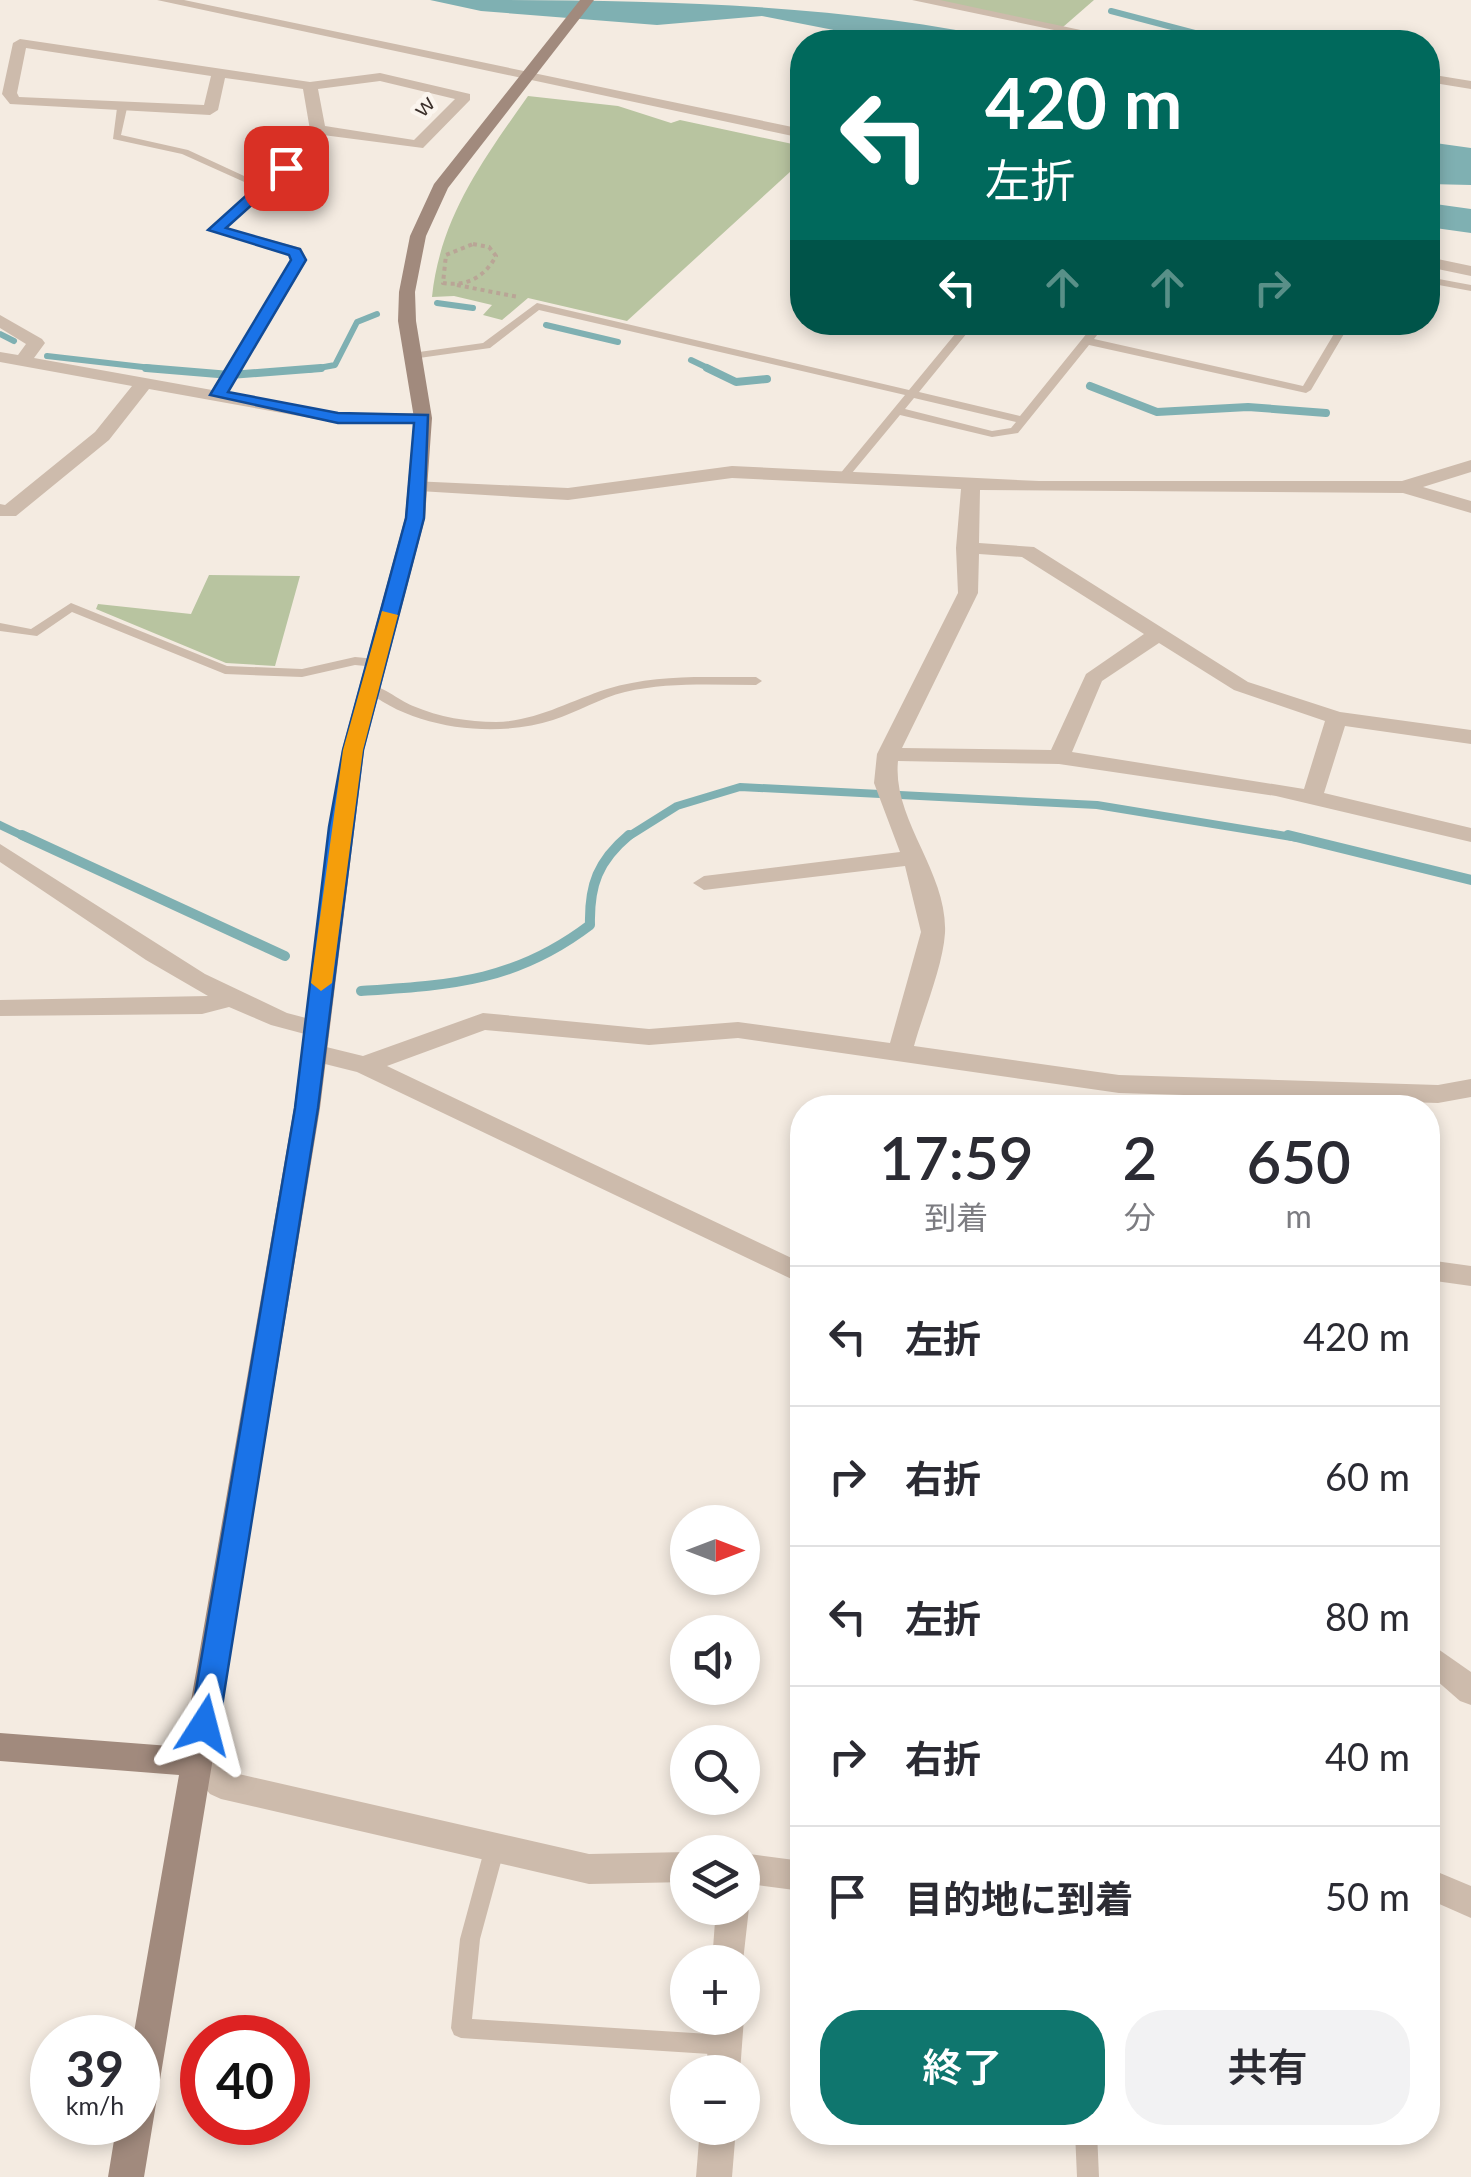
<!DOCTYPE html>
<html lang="ja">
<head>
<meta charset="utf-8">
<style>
  :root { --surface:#fff; --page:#f2f2f3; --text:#2b2b33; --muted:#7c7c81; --line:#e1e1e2; --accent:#0f766e }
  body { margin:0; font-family:Lato,"Noto Sans JP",sans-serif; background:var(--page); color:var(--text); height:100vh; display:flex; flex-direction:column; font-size:38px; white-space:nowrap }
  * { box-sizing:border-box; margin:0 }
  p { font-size:32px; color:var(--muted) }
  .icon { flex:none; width:55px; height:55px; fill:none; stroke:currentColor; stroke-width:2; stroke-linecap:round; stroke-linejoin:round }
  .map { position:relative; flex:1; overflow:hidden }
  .side { position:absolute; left:790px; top:1095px; width:650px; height:1050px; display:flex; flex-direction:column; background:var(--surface); border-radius:40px; box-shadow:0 5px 15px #0003 }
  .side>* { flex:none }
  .top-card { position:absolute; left:790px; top:30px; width:650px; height:305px; border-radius:40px; box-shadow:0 5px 15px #0003; background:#00695c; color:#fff; overflow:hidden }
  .needle { width:65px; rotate:90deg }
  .controls { position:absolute; left:670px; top:1505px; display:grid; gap:20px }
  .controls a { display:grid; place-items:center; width:90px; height:90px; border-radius:50%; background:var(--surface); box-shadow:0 5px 15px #0003; font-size:50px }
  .speed { position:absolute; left:30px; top:2015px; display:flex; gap:20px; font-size:50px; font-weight:700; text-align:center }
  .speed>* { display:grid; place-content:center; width:130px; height:130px; border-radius:50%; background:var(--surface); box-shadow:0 5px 15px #0003; line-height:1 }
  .speed small { font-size:25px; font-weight:400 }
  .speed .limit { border:15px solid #d22; background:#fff; color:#111 }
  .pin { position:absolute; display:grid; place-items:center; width:85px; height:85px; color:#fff; margin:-42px; border-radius:20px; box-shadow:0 5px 15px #0006 }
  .me { position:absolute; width:110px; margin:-55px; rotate:9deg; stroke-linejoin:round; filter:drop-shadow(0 0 8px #0008) }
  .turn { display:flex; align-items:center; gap:35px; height:210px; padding:0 30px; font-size:45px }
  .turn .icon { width:130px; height:130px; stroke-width:2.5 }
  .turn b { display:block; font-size:70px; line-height:85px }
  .lanes { display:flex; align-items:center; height:95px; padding:0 30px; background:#0003; justify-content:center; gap:50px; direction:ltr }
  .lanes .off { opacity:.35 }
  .eta { display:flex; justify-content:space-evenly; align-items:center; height:170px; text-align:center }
  .eta b { font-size:60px; font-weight:600; line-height:70px }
  .button { display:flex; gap:20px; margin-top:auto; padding:20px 30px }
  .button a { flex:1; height:115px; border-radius:40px; background:var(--accent); color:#fff; font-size:40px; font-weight:600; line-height:115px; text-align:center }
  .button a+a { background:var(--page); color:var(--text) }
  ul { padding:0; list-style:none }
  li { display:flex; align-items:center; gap:30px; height:140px; padding:0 30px; border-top:2px solid var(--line) }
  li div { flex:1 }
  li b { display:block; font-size:38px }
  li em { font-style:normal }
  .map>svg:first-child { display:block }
</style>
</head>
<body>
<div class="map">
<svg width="1471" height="2177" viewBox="0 0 1471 2177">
  <rect width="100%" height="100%" fill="#f4ebe1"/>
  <!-- green -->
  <g fill="#b8c4a0">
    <polygon points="932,0 1094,0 1063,27"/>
    <path d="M528 96 618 106 671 123 680 120 802 146V161L627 321 528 298 502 320 483 315 492 305 454 296 432 297C440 218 483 160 528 96Z"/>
    <polygon points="209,575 300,576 275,666 226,663 96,609 98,604 191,614"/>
  </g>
  <!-- water -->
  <g fill="#7fb0b2">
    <path d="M430 0C624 0 829 0 1017 42H895L762 16 657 25 481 11Z"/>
    <polygon points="1428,142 1471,148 1471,185 1428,184"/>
    <polygon points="1428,203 1471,209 1471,233 1428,227"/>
  </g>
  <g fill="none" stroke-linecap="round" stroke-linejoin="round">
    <!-- stream-far2 -->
    <g stroke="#7fb0b2" stroke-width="6">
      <polyline points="1111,11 1229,42"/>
      <polyline points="437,303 473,308"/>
      <polyline points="546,325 618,342"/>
      <polyline points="0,334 14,341"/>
      <polyline points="47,356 169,370"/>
      <polyline points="691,360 712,370"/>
      <polyline points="308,370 335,365 357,322 377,314"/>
    </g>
    <!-- stream-far1 -->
    <g stroke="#7fb0b2" stroke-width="8">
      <polyline points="146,368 230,375 321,368"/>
      <polyline points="707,368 736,382 767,379"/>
      <polyline points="1090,386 1157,412 1248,407 1326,413"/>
      <polyline points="0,825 27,838"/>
      <polyline points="626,838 677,806 740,787 1097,805 1298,838"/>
    </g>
    <!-- stream -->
    <g stroke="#7fb0b2" stroke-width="10">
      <polyline points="22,835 285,956"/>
      <polyline points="1288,835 1471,880"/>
      <path d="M361 991C451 985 515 982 590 925 589 885 598 861 629 835"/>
    </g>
    <!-- path -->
    <g stroke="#b9a596" stroke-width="4" stroke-dasharray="4 4" stroke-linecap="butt">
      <path d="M473 244 489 247 496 256C485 277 466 287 443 283L446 255Z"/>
      <polyline points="457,285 518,297"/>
    </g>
    <!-- lane -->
    <g fill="#cdbbac" fill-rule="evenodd">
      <polygon points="122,105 127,108 121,135 188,150 268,187 260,189 182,154 113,139 117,108"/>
      <polygon points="1428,277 1471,285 1471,291 1428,283"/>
      <path d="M537 303 909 390 965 322H976L919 392 1020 416 1096 322H1107L1094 339 1303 386 1341 322H1351L1311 390 1306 393 1089 345 1018 433 992 437 900 415 847 479H839V475L905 395 539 310 490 348 412 359 407 356 412 353 483 343ZM914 398 1016 422 1011 428 992 431 905 409Z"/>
      <polygon points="71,603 227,666 302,669 355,657 376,659 382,663 376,667 355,665 302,677 225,674 72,612 37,636 0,631 0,623 31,629"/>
      <path d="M707 677H756L762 681 756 685C713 685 668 682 625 692 600 698 578 712 553 720 495 739 409 729 363 687L365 684C381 684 398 700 413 706 439 717 468 722 496 722 537 721 569 701 607 689 640 679 673 677 707 677Z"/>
      <polygon points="495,1838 502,1841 505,1847 480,1939 472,2019 725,2035 732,2038 735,2045 732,2052 725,2055 461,2038 454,2035 451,2028 460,1939 485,1847 488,1841"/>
      <polygon points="1075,2132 1097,2132 1099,2177 1077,2177"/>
    </g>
    <!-- street -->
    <g fill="#cdbbac" fill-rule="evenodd">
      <polygon points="157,0 184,0 802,129 802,138"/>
      <polygon points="912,0 940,0 1137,42 1111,42"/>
      <path d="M20 39 310 82 380 73 470 94V100L423 148 323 135 313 151 227 228 301 248 307 260 228 393 338 413H423L429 414V422L338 423 149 389 109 440 16 516H0V504L5 505 95 432 132 386 0 362V352L18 355 26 344 0 328V315L42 339 45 343 34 358 212 390 291 260 288 255 207 230 302 145 310 130 303 89 225 78 218 110 210 115 10 104 2 94 13 43ZM26 48 211 76 204 105 19 97 17 93ZM380 81 455 99 414 140 325 126 318 89Z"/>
      <polygon points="1428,74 1471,81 1471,89 1428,82"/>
      <polygon points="1428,257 1471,266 1471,276 1428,267"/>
      <path d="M1471 460V472L1423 487 1471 501V513L1403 493 980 490 979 543 1034 547 1248 682 1340 712 1471 730V744L1345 726 1324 793 1471 828V842L1276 796 1059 764 898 761C892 820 948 872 945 933 943 966 923 1013 914 1046L1119 1075 1438 1085 1471 1079V1097L1438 1103 1119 1093 738 1038 649 1045 485 1030 387 1066 802 1263V1284L357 1072 305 1059 302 1053 314 1044 363 1056 483 1013 649 1029 738 1022 890 1043 921 932 905 866 704 890 693 883 704 876 900 852 874 783 877 754 958 593 956 548 961 489 732 478 568 500 419 491 412 489V481L568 488 732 466 1039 481H1402ZM979 554 1022 557 1144 634 1086 674 1051 750 902 748 978 593ZM1159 643 1234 690 1325 721 1304 789 1072 752 1102 681Z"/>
      <polygon points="0,844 205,974 287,1013 325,1023 328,1029 316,1037 271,1025 229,1007 202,1014 0,1016 0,1000 208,996 146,960 0,862"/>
      <polygon points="1428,1260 1471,1266 1471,1286 1428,1280"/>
      <polygon points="1428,1642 1471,1672 1471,1705 1460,1701 1428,1673"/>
      <polygon points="199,1748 210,1752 230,1772 589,1854 688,1852 688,1882 589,1884 221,1799 210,1794 183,1762 188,1752"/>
      <polygon points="742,1853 802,1861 802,1891 742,1883"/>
      <polygon points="1428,1868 1471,1886 1471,1918 1428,1899"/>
      <polygon points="742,1896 749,1908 742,1970 742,1962 712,1962 716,1908 742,1908"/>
      <polygon points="742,2014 744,2018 740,2072 706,2072 710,2018 742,2018"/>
      <polygon points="700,2128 736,2128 732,2177 696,2177"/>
    </g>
    <!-- secondary -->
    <polygon fill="#a18a7d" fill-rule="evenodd" points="580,0 594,0 448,188 426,236 415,292 416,321 432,418 425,518 364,750 320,1108 144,2177 108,2177 117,2122 138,2122 138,2038 133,2038 179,1775 0,1761 0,1733 183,1747 294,1108 342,750 405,518 414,418 398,321 399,292 410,236 434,184"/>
  </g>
  <!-- route -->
  <polygon fill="#1a73e8" stroke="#114b97" stroke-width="2.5" points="281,164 293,168 226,228 300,249 306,260 228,392 338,413 428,415 424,518 363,750 318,1108 219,1725 215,1734 204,1738 194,1734 190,1725 295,1108 329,827 343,750 406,518 414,423 338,423 210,395 291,260 289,255 208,230"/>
  <!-- slow -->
  <polygon fill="#f59e0b" points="382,611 398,615 363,750 332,983 321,991 311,983 343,750"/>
  <g text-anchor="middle" stroke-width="9" stroke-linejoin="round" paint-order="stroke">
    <!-- far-street labels -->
    <g font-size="22" fill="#3b302b" stroke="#fbf5ee">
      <text transform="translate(424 106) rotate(-46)" y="8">ｗ</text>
    </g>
  </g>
</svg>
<div class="controls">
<a><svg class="needle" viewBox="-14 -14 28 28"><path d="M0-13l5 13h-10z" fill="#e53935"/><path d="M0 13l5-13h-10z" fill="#7c7c81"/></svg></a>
<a><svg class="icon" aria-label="sound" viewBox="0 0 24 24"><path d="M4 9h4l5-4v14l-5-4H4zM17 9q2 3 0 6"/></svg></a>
<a><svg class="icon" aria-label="search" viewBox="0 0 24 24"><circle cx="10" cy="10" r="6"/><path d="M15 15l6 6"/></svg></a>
<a><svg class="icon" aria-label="layers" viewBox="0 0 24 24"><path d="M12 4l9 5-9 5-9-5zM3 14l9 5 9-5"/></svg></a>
<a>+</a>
<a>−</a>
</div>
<div class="speed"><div>39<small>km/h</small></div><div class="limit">40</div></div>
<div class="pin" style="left:286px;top:168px;background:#d93025"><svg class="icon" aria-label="arrive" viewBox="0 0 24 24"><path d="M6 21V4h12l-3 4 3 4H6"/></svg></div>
<svg class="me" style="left:204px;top:1725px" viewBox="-20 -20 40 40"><path d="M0-17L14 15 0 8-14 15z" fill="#1a73e8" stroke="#fff" stroke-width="4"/></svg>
<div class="top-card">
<div class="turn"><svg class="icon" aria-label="left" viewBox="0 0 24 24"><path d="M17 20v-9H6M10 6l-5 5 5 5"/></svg><div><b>420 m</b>左折</div></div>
<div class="lanes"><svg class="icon" aria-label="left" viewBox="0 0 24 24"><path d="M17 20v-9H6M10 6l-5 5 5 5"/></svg><svg class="icon off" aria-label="ahead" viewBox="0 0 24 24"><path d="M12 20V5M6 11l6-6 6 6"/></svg><svg class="icon off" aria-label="ahead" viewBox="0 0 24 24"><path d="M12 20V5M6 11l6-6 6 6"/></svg><svg class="icon off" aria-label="right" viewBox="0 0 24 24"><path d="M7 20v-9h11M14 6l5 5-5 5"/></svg></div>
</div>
<section class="side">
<div class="eta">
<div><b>17:59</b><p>到着</p></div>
<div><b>2</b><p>分</p></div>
<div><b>650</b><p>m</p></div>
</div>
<ul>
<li><svg class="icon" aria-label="left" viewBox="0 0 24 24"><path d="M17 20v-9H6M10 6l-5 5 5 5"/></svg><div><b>左折</b></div><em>420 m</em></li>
<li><svg class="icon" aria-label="right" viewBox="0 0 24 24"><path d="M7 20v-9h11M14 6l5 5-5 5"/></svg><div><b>右折</b></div><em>60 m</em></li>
<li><svg class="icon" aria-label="left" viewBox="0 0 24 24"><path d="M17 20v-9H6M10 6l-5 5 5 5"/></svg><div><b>左折</b></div><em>80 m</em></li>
<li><svg class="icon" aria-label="right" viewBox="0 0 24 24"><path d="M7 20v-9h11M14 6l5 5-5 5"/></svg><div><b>右折</b></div><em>40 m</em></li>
<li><svg class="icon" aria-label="arrive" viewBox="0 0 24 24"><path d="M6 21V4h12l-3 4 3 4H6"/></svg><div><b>目的地に到着</b></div><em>50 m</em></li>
</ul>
<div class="button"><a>終了</a><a>共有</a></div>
</section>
</div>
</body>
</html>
